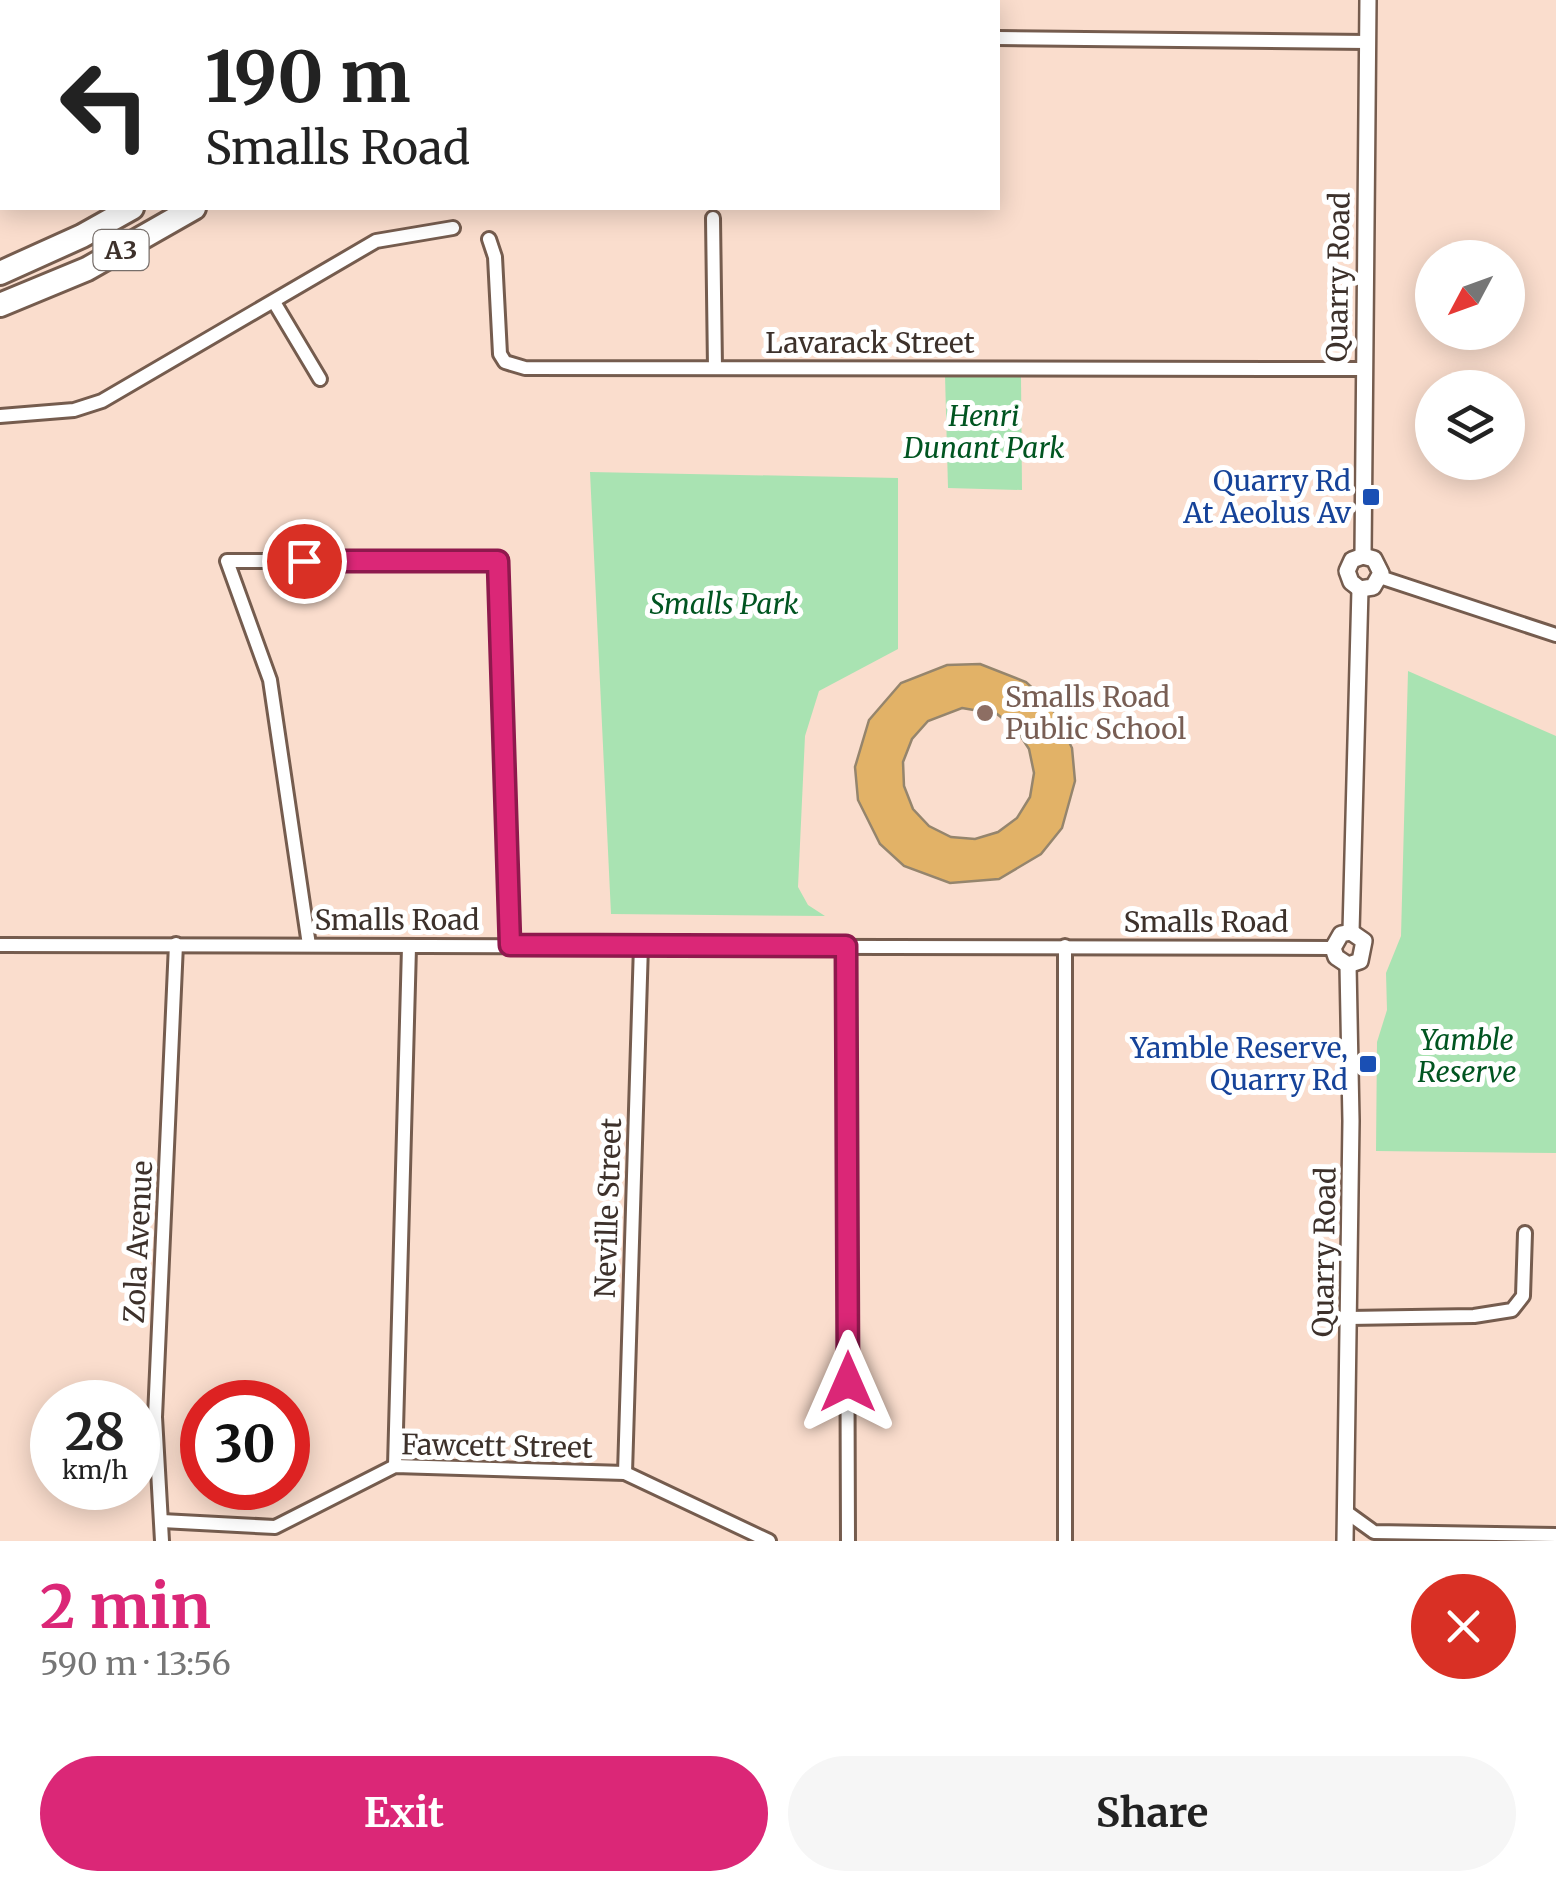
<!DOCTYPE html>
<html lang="en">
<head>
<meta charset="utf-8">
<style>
  :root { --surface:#fff; --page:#f6f6f6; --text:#222; --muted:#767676; --accent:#db2777 }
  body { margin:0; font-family:Merriweather,serif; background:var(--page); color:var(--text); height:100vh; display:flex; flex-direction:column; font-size:38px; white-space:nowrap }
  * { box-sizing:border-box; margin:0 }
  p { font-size:32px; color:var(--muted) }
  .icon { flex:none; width:55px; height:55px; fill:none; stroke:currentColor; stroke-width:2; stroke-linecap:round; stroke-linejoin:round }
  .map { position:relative; height:1541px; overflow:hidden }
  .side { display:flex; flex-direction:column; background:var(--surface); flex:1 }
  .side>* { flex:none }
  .banner { position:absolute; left:0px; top:0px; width:1000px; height:210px; box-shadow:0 5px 25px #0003; background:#fff; color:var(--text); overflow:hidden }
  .needle { width:65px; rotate:229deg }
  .tools { position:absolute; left:1415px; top:240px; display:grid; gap:20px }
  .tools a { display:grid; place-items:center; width:110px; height:110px; border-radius:50%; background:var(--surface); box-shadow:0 5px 25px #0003; font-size:50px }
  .speed { position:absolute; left:30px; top:1380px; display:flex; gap:20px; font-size:50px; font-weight:700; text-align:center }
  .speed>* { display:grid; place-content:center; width:130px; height:130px; border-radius:50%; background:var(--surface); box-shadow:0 5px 25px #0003; line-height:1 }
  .speed small { font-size:25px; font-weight:400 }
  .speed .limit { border:15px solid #d22; background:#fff; color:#111 }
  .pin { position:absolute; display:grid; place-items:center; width:85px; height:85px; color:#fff; margin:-42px; border:5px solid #fff; border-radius:50%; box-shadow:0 2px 10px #0007 }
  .me { position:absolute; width:110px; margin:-55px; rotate:0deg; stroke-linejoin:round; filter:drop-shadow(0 0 8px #0008) }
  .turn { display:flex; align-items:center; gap:35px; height:210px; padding:0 40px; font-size:45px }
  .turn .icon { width:130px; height:130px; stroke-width:2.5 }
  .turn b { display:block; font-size:70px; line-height:85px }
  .round { display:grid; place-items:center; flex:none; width:105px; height:105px; border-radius:52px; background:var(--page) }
  .overview { display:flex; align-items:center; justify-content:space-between; height:170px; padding:0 40px }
  h1 { font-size:60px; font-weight:700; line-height:75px; color:var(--accent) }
  .cta { display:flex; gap:20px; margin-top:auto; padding:20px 40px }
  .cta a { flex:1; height:115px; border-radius:60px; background:var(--accent); color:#fff; font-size:40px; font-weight:700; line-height:115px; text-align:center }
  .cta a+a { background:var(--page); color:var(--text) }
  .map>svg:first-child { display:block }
</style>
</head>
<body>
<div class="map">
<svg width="1556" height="1541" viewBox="0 0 1556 1541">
  <rect width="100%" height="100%" fill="#faddcd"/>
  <!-- green -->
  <g fill="#a9e3b2">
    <polygon points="945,375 1021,377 1022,490 948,488"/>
    <polygon points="590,472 898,478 898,649 819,691 805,736 798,887 808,905 825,916 611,914"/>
    <polygon points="1408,671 1556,736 1556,1153 1376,1151 1377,1042 1387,1010 1386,973 1401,936"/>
  </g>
  <!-- building -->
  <path fill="#e2b267" stroke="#95856d" stroke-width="2.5" fill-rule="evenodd" d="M980 664 1026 682 1050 704 1072 748 1075 781 1062 828 1041 854 999 879 950 883 904 866 880 844 858 800 855 767 869 720 901 683 947 665ZM962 708 997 714 1016 729 1029 749 1034 773 1030 797 1017 818 998 832 975 839 951 837 929 826 913 809 904 786 903 762 912 739 928 721Z"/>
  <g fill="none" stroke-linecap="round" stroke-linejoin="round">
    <!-- minor casing -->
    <g stroke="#755c4e" stroke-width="18">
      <g id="minor">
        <polyline points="991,0 991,2"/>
        <polyline points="998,38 1368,42"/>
        <polyline points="0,124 2,123"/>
        <polyline points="713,218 715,368"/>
        <polyline points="489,239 495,257 500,354 505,362 525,368 1361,369"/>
        <polyline points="274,302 320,379"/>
        <polyline points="0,416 74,410 102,401 376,241 453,228"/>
        <polyline points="1380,577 1556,635"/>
        <polyline points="0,945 1333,948"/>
        <polyline points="309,945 270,680 227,561 497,561 510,945"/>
        <polyline points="846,946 848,1541"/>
        <polyline points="1065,946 1065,1541"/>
        <polyline points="1348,1318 1474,1316 1512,1310 1523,1296 1525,1233"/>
        <polyline points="395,1466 409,947"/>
        <polyline points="625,1473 641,945"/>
        <polyline points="1345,1511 1374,1532 1556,1535"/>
        <polyline points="162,1521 275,1527 395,1466 625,1473 769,1541"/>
        <polyline points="162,1541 155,1417 176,944"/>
      </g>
    </g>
    <!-- tertiary casing -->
    <g stroke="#755c4e" stroke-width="20">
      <g id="tertiary">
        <polyline points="1363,556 1368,0"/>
        <polyline points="1360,589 1373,587 1381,573 1374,559 1363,556"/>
        <polyline points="1360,589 1351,582 1347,571 1352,560 1363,556"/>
        <polyline points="1351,932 1360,589"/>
        <polyline points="1348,965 1336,957 1333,948 1341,934 1351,932"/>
        <polyline points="1348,965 1360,961 1364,941 1351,932"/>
        <polyline points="1345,1541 1351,1121 1348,965"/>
      </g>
    </g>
    <!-- trunk casing -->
    <g stroke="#755c4e" stroke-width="28">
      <g id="trunk">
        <polyline points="481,2 486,0"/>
        <polyline points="536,2 540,0"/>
        <polyline points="0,273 82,236 132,208"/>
        <polyline points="0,305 87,269 194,208"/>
      </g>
    </g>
    <!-- minor -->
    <use href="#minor" stroke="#fff" stroke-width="12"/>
    <!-- tertiary -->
    <use href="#tertiary" stroke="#fff" stroke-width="15"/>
    <!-- trunk -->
    <use href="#trunk" stroke="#fff" stroke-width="22"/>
  </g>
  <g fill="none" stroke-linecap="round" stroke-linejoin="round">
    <!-- route casing -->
    <g stroke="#8e194d" stroke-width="25">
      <polyline id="route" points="304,561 498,561 510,945 846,946 848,1382"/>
    </g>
    <!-- route -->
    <use href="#route" stroke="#db2777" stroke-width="18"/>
  </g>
  <!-- markers -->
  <g fill="#1a4fb4" stroke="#fff" stroke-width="4">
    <rect x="1361" y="487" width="20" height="20" rx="5"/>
    <rect x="1358" y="1054" width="20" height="20" rx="5"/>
  </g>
  <circle fill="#8d6e63" stroke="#fff" stroke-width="4" cx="985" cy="713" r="10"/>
  <g text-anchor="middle" stroke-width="10" stroke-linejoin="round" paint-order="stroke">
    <!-- shield labels -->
    <rect fill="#fff" stroke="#776f6b" stroke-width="2.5" x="93.5" y="230" width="55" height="40" rx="8"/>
    <g font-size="25" font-weight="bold" fill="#3d312b">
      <text x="121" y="259">A3</text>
    </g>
    <!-- street labels -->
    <g font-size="28" fill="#3d312b" stroke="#fff">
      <text transform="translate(1338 277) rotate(-89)" y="10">Quarry Road</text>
      <text x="870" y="353">Lavarack Street</text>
      <text x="397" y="930">Smalls Road</text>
      <text x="1206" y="932">Smalls Road</text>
      <text transform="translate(608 1208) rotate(-88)" y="10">Neville Street</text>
      <text transform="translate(138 1242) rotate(-87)" y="10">Zola Avenue</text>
      <text transform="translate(1324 1252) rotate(-89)" y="10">Quarry Road</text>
      <text transform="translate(497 1446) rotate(1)" y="10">Fawcett Street</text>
    </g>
    <!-- park labels -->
    <g font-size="28" font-style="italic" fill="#015521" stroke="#fff">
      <text x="984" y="426">Henri<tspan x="984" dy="32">Dunant Park</tspan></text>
      <text x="724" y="614">Smalls Park</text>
      <text x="1467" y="1050">Yamble<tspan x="1467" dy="32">Reserve</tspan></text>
    </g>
    <!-- transit labels -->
    <g font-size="28" fill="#164399" stroke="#fff" text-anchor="end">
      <text x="1351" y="491">Quarry Rd<tspan x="1351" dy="32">At Aeolus Av</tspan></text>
      <text x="1348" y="1058">Yamble Reserve,<tspan x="1348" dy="32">Quarry Rd</tspan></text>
    </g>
    <!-- education labels -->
    <g font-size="28" fill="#785e54" stroke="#fff" text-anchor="start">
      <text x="1005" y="707">Smalls Road<tspan x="1005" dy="32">Public School</tspan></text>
    </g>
  </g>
</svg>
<div class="tools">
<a><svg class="needle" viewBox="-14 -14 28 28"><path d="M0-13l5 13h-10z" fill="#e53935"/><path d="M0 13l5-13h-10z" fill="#767676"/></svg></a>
<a><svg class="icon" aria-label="layers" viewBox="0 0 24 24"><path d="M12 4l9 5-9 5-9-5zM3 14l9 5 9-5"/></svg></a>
</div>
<div class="speed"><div>28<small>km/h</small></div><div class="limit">30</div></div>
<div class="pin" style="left:304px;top:561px;background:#d93025"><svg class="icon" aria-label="arrive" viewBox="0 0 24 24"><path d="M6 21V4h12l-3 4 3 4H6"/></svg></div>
<svg class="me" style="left:848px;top:1382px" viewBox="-20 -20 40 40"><path d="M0-17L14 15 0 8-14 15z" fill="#db2777" stroke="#fff" stroke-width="4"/></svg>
<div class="banner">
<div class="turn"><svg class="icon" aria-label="left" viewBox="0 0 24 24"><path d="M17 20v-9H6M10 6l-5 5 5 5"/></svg><div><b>190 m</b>Smalls Road</div></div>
</div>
</div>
<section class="side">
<div class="overview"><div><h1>2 min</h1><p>590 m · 13:56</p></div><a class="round" style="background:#d93025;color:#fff"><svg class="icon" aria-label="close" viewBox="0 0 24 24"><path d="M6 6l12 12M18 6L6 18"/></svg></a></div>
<div class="cta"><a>Exit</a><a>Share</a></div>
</section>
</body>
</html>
